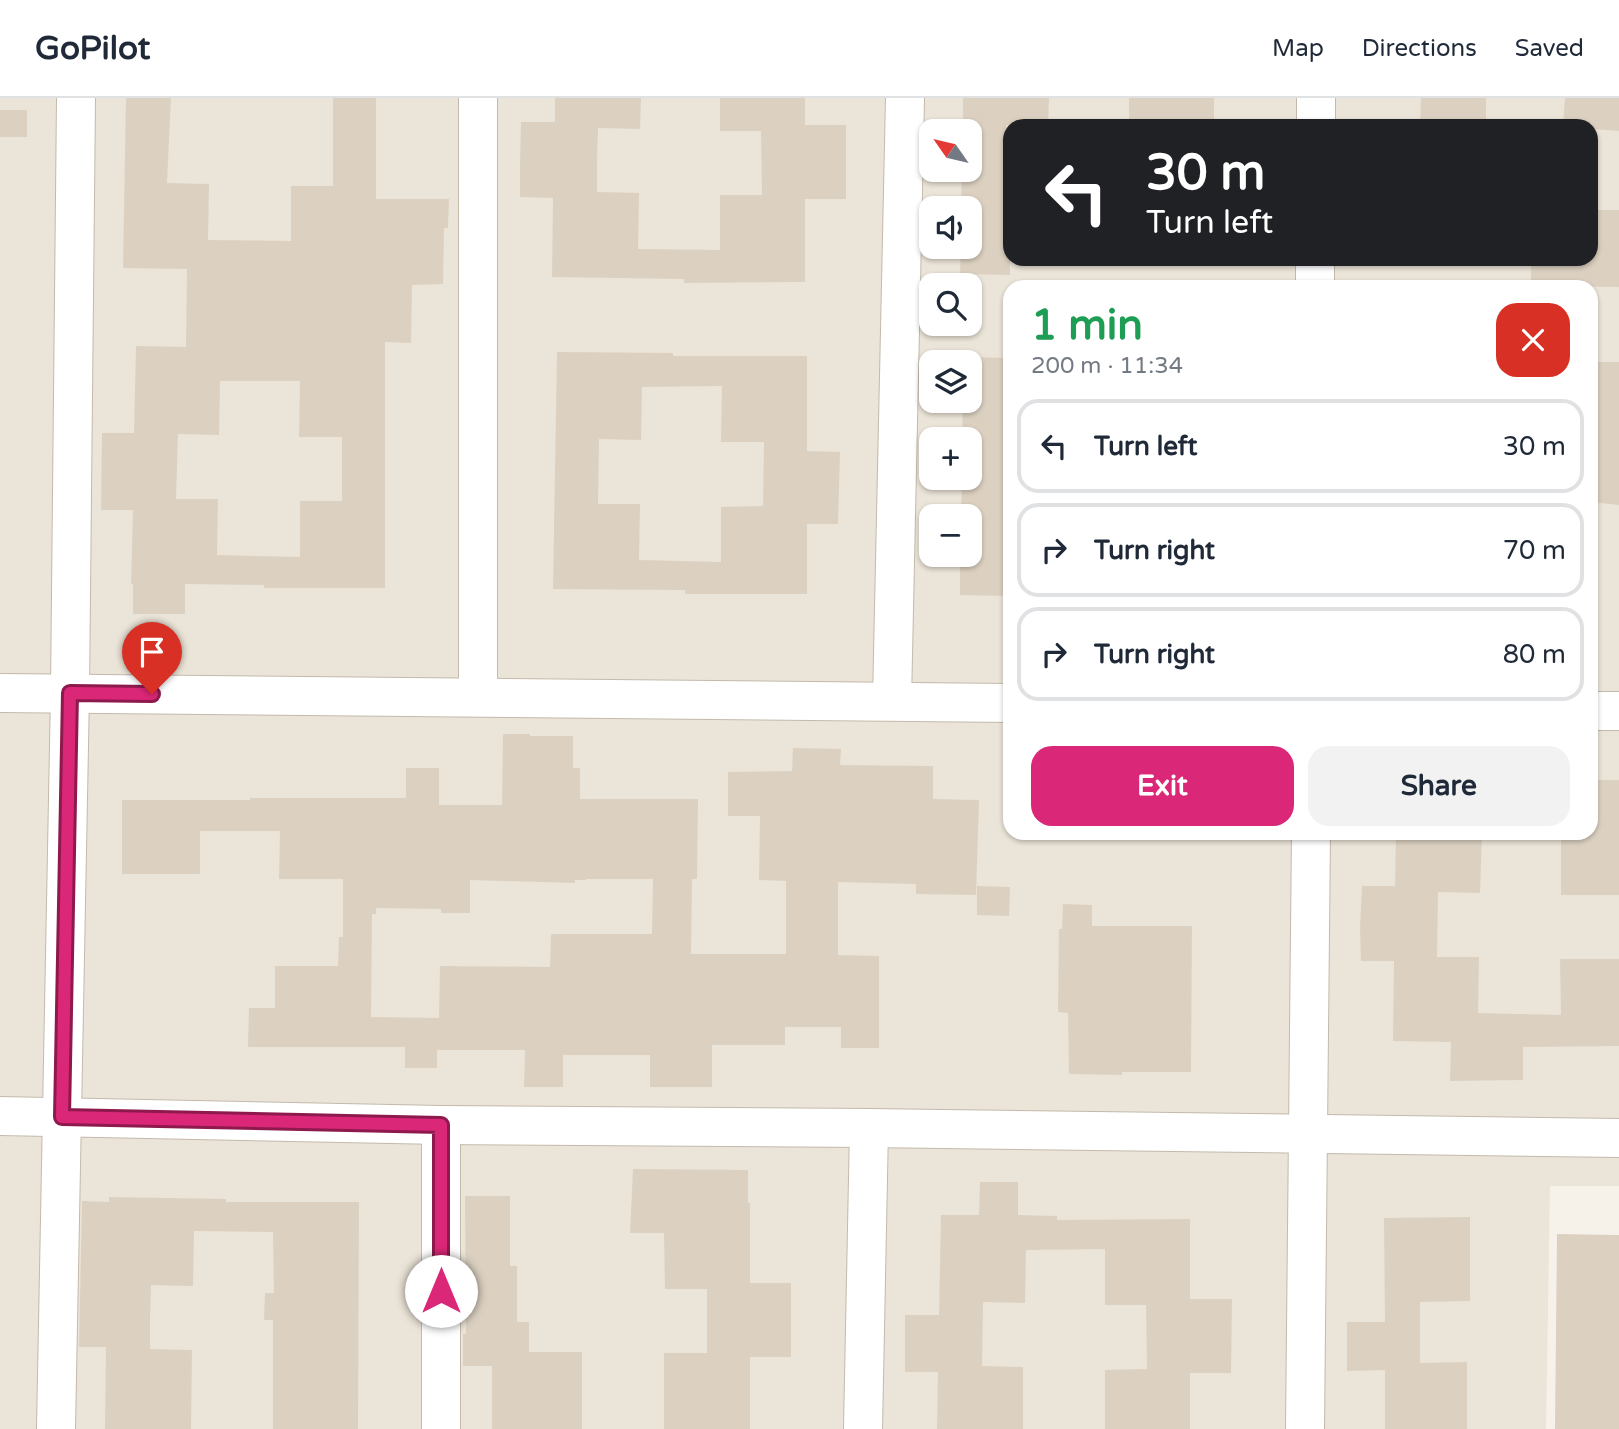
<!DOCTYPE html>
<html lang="en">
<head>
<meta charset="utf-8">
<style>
  :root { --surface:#fff; --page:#f2f2f3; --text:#1f2937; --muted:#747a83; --line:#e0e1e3; --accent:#db2777 }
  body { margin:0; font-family:"Varela Round",sans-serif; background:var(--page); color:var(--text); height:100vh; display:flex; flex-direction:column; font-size:26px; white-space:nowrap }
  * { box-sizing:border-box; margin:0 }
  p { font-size:23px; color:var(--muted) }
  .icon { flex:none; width:38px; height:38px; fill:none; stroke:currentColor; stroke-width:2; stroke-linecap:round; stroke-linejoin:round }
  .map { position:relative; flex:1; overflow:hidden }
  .sheet { position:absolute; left:1003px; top:182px; width:595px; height:560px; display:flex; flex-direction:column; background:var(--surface); border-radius:21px; box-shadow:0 2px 5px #0004 }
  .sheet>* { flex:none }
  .hud { position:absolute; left:1003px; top:21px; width:595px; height:147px; border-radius:21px; box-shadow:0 2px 5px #0004; background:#202124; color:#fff; overflow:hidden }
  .needle { width:46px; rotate:304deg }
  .controls { position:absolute; left:919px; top:21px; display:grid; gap:14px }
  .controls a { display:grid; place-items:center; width:63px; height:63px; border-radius:14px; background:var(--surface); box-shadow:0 2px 5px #0004; font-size:35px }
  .pin { position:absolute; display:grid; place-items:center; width:60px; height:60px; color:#fff; margin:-72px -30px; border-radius:50% 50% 50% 0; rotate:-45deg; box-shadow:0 0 7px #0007 }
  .pin .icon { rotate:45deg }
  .me { position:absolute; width:77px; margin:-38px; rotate:0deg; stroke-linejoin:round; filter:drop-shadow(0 0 5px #0008) }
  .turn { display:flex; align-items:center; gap:24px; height:147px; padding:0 28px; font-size:32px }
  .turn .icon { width:91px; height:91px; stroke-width:2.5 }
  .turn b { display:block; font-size:49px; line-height:60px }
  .round { display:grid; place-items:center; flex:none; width:74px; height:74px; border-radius:21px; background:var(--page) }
  .headline { display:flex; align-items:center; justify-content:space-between; height:119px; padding:0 28px }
  h1 { font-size:42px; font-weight:800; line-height:52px; color:#1e9e55 }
  .cta { display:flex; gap:14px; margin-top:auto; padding:14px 28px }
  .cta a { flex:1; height:80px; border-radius:21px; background:var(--accent); color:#fff; font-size:28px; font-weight:800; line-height:80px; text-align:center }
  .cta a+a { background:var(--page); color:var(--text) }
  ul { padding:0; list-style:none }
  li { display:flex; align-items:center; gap:21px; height:94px; margin:0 14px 10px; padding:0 14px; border:4px solid var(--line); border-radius:21px }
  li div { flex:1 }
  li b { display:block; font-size:26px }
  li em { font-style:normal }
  header { display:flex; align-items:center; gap:42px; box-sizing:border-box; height:98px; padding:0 35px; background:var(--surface); border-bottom:2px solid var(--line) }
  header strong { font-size:33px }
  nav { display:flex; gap:38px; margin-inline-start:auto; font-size:24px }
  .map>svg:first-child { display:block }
</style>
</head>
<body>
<header>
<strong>GoPilot</strong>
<nav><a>Map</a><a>Directions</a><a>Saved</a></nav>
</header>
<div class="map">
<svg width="1619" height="1331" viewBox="0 0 1619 1331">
  <rect width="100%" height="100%" fill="#f6f2ea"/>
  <!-- residential -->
  <path fill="#ebe4d8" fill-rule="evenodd" d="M0 0H1619V1088H1550L1546 1331H0ZM1010 28H1591V161H1010ZM931 33H970V72H931ZM931 110H970V149H931ZM931 187H970V226H931ZM1010 189H1591V735H1010ZM931 264H970V303H931ZM931 341H970V380H931ZM931 418H970V457H931Z"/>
  <!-- building -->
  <g fill="#dcd1c1" fill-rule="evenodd">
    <path d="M126 0H171L167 85 209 86 208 142 291 143V88H333V0H376V101H449L448 130H444L443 186 412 187 411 245 385 244V490H264V487L185 486V516H133V486H131L133 412H101L102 335H134L136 248 186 249 187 171 123 170ZM220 283H300L299 339H342V403H300V459L217 457 218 401H176L178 336 219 337Z"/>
    <polygon points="555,0 641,0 640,31 598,30 597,63 597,94 639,95 638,151 720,152 720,97 762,97 761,33 720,33 720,0 805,0 805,27 846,27 846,101 805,101 805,184 684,185 684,181 552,179 553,100 520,99 520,68 521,24 555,24"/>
    <polygon points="963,0 1049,0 1048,27 1006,27 1006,91 1010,91 1010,177 960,176 961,149 970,149 970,110 961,110 962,72 970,72 970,33 963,33"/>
    <rect x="1129" y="0" width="85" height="28"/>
    <polygon points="1421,0 1486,0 1486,28 1420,28"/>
    <polygon points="1565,0 1619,0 1619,33 1591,31 1591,28 1563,28"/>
    <rect x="0" y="12" width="27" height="27"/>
    <polygon points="1591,112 1619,112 1619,189 1531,188 1531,161 1591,161"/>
    <path d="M557 254 673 255V258H807V353L840 354 838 426H807V496H685V492L553 491ZM722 288 721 344H764L763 408 721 409V464L639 462 640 406H598L599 341 641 342 642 289Z"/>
    <polygon points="964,259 1010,260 1010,348 1005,347 1005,412 1010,412 1010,498 960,497 960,457 970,457 970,418 961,418 962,380 970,380 970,341 962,341 963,303 970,303 970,264 964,264"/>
    <polygon points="1591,264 1619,264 1619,407 1591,404"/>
    <path d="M503 636H530V638H573V670H580V701H698L697 781H692L691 856H786V783L759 782 760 718H728V674L792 673 793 650 841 651 840 667 933 668V701L979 702 976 797 916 796V786L838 784V857L879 858V950H841V929H785V947H712V989H650V957H563V989H524L525 952H437V970H405V949H248L249 910H275V868H338L339 839H343V781H279L280 733H200V776H122V702H250V700H406V670H439V707H502ZM586 781H653L652 836H551L550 869 440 868 439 920 371 919 372 816H376V810L441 811V815H470V782L575 785V782H586Z"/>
    <polygon points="1591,682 1619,682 1619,797 1561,797 1561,735 1591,735"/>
    <polygon points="1396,735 1482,735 1480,795 1438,794 1437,859 1479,859 1478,915 1561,917 1560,861 1619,861 1619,948 1523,949 1523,982 1450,983 1451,944 1393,943 1394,863 1361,863 1360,831 1362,788 1395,788"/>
    <polygon points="977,788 1010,789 1009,818 977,817"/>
    <polygon points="1063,806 1092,807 1092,828 1192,828 1191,974 1122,974 1122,977 1069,976 1068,915 1058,914 1059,831 1062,831"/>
    <polygon points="633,1071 748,1072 748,1105 750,1105 750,1185 791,1185 791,1259 750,1259 750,1331 664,1331 664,1255 707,1255 707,1191 665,1191 664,1135 630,1135"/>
    <polygon points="980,1084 1018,1084 1018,1117 1057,1118 1057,1122 1190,1121 1190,1201 1232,1201 1231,1275 1190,1275 1190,1331 1105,1331 1105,1272 1147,1271 1146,1207 1105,1207 1105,1151 1026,1152 1025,1205 983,1204 982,1268 1023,1269 1023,1331 937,1331 938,1274 905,1274 905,1217 939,1217 941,1117 979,1117"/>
    <polygon points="465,1098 510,1098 510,1168 517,1168 517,1224 529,1224 529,1254 582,1254 582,1331 492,1331 492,1268 463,1268 463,1236 466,1236"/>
    <polygon points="109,1099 226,1101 226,1104 359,1104 358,1331 273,1331 273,1222 264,1222 265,1195 274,1195 273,1134 194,1133 193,1188 151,1187 150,1220 150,1251 192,1252 191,1331 105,1331 106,1249 79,1249 82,1103 109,1104"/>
    <polygon points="1470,1119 1470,1203 1420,1204 1420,1265 1467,1264 1467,1331 1385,1331 1385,1272 1347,1273 1347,1224 1385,1224 1384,1120"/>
    <polygon points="1557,1136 1619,1137 1619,1331 1555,1331"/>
  </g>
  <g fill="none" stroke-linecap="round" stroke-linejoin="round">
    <!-- minor casing -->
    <g stroke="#c3baab" stroke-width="40">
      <g id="minor">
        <polyline points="478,0 478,599"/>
        <polyline points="1316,28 1316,0"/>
        <polyline points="1315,189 1315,161"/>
        <polyline points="0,595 1010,605"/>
        <polyline points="892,603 905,0"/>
        <polyline points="1591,613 1619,613"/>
        <polyline points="0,1018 441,1027 869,1030 1619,1040"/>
        <polyline points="441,1027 441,1331"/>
        <polyline points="56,1331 70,595 76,0"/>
        <polyline points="863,1331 869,1030"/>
        <polyline points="1305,1331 1311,735"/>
      </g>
    </g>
    <!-- minor -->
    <use href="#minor" stroke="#fff" stroke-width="38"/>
  </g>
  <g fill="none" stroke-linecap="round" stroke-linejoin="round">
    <!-- route casing -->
    <g stroke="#8e194d" stroke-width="18">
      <polyline id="route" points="152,596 70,595 62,1019 441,1027 441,1193"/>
    </g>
    <!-- route -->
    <use href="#route" stroke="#db2777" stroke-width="12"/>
  </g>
</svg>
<div class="controls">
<a><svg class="needle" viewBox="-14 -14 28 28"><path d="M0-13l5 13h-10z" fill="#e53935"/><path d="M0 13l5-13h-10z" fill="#747a83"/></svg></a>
<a><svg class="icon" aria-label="sound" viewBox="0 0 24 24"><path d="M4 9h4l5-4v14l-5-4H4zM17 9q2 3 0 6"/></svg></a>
<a><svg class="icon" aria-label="search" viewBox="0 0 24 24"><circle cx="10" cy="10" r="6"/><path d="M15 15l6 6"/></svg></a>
<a><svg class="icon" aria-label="layers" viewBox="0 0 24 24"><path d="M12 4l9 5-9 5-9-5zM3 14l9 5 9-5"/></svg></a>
<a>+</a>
<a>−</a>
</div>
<div class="pin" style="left:152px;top:596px;background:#d93025"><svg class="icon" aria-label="arrive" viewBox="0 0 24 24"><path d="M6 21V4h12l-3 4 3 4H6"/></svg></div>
<svg class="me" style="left:441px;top:1193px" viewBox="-20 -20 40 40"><circle r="19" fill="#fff"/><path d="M0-13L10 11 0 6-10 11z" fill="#db2777"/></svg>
<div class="hud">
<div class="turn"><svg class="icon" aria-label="left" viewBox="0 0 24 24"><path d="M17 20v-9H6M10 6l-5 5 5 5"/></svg><div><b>30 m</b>Turn left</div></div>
</div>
<section class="sheet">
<div class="headline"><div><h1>1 min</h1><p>200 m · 11:34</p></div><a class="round" style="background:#d93025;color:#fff"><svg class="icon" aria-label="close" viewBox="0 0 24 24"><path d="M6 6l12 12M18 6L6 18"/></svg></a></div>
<ul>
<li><svg class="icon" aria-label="left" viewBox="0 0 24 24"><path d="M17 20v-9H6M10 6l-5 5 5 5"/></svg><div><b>Turn left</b></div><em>30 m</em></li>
<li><svg class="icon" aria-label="right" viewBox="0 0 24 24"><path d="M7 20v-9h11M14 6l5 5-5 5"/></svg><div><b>Turn right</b></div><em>70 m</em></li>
<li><svg class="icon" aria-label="right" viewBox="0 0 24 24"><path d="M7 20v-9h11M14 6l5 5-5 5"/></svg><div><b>Turn right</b></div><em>80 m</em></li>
</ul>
<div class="cta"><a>Exit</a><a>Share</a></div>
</section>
</div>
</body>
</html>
